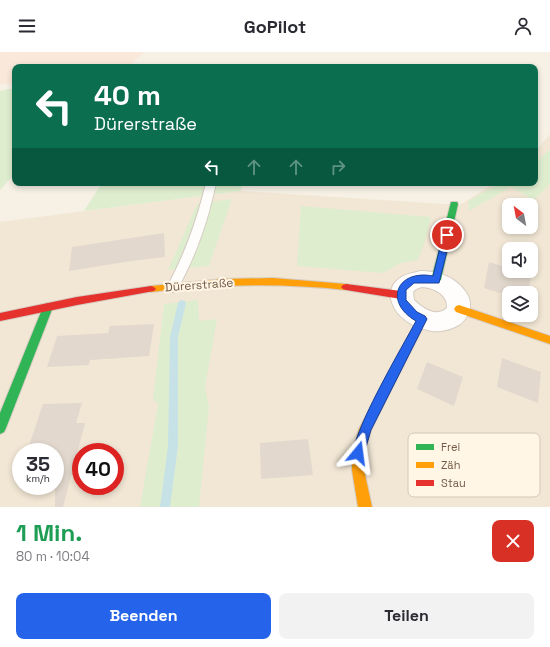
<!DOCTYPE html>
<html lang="de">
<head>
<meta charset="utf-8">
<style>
  :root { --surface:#fff; --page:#f2f2f3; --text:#2b2b33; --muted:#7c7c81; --accent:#2563eb }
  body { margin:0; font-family:"Space Grotesk",sans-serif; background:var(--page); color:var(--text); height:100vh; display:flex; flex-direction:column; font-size:15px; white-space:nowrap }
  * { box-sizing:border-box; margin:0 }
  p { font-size:13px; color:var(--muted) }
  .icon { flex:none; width:22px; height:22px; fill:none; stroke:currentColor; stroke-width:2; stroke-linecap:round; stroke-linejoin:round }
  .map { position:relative; height:455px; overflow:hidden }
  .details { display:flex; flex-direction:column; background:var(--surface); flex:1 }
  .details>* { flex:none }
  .hud { position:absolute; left:12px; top:12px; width:526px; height:122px; border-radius:8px; box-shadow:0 2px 6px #0003; background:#0b6e4f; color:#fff; overflow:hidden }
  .needle { width:26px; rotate:328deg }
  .tools { position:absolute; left:502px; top:146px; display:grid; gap:8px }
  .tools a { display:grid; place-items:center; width:36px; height:36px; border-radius:8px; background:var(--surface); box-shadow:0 2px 6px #0003; font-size:20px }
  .speed { position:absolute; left:12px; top:391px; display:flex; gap:8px; font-size:20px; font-weight:700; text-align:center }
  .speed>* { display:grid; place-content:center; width:52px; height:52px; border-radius:50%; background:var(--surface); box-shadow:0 2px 6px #0003; line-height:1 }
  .speed small { font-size:10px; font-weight:400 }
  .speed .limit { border:6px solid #d22; background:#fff; color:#111 }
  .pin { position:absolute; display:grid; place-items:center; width:34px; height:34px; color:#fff; margin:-17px; border:2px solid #fff; border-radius:50%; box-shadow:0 1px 4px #0007 }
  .me { position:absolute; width:44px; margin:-22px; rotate:16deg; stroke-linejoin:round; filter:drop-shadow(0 0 3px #0008) }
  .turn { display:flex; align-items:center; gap:14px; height:84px; padding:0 16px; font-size:18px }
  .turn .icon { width:52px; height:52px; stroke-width:2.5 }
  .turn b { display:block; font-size:28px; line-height:34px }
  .lanes { display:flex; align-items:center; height:38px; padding:0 16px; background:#0003; justify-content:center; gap:20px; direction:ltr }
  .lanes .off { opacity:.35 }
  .round { display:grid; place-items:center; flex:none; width:42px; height:42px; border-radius:8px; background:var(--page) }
  .headline { display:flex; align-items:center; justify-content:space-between; height:68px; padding:0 16px }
  h1 { font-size:24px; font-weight:800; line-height:30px; color:#1e9e55 }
  .cta { display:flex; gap:8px; margin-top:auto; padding:8px 16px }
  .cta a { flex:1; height:46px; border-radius:8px; background:var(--accent); color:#fff; font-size:16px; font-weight:800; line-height:46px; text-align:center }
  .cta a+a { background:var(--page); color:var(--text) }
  header { display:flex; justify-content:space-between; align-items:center; height:52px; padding:0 16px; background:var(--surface); font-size:18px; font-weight:800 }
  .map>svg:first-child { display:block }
</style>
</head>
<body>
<header><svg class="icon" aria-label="menu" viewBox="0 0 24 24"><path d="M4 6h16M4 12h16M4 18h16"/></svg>GoPilot<svg class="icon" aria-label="person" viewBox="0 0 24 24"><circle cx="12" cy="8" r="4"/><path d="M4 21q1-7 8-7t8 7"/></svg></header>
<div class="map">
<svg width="550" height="455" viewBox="0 0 550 455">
  <rect width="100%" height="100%" fill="#f6f0e5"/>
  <!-- residential -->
  <path fill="#f2e7d5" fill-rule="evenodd" d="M550 82V455H0V170L241 139 460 153 494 131H535V100ZM509 153H531V175H509ZM509 197H531V219H509ZM509 241H531V263H509ZM21 400H55V434H21ZM81 400H115V434H81Z"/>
  <!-- commercial -->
  <polygon fill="#fae8da" points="0,0 144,0 128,15 15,15 15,33 0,32"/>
  <!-- green -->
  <g fill="#dfedcf">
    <polygon points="8,37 15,37 15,121 0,138 0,39"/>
    <polygon points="550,97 550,132 534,148 511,135 469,159 468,149 500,131 535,131 535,111"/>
    <polygon points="102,131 242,131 241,139 84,159"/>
    <polygon points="232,147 209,214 168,218 197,152"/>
    <polygon points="301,154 431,165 426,186 418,208 401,211 383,221 297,214"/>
    <polygon points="198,248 199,269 217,267 205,335 209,355 199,455 140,455 158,352 153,347 164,252"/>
  </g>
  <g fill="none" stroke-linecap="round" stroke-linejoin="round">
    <!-- stream -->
    <polygon fill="#c7e2e6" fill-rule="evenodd" points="182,248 185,249 186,251 178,285 178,394 170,455 160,455 168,394 170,285 178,251 179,249"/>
  </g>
  <!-- building -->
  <g fill="#e2d8cd">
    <polygon points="164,181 165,205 131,209 69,219 72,195"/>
    <polygon points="489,210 509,216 509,219 520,219 531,222 529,241 500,241 484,236"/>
    <polygon points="154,272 149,304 90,308 89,313 47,315 57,284 108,281 110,274"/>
    <polygon points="502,306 541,320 538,351 497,335"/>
    <polygon points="427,310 463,325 454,354 417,337"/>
    <polygon points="82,351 76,371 85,371 63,455 55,455 55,400 27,400 43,352"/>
    <polygon points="308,387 313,423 261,427 260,391"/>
  </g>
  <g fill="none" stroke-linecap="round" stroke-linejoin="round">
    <!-- lane casing -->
    <g stroke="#d5cbc1" stroke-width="2">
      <path id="lane" d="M206 131H216C208 169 196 204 177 238L173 240 169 238 167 235C185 202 197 168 206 131Z"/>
    </g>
    <!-- street casing -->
    <g stroke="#d5cbc1" stroke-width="2">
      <path id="street" d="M420 219C438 219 457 225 467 242 471 249 471 255 468 262 465 268 462 272 455 275 448 278 440 280 432 279 422 277 411 273 404 267 391 257 384 237 400 226 405 222 414 221 420 219ZM422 235C434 236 448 242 447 256 435 266 423 256 414 248L413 240 416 237Z"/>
    </g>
    <!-- fast casing -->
    <g stroke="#d6ccc2" stroke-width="2">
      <g id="fast">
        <polygon points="451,150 457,150 458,152 441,228 436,231 431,228"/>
        <polygon points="48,251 51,252 53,255 6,376 4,380 0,382 0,361 43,255 45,252"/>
      </g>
    </g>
    <!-- slow casing -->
    <g stroke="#d6ccc2" stroke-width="2">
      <g id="slow">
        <path d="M273 226 346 232 349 233 351 235 349 237 346 238C281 231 216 232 151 240L148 239 146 237 148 235 151 234 224 227Z"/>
        <polygon points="459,253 550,284 550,292 456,260 454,257 456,254"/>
        <polygon points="422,263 425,264 427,267 371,378 364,401 364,418 372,455 358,455 352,418 352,401 359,377 419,264"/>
      </g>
    </g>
    <!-- jam casing -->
    <g stroke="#d6ccc2" stroke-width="2">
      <g id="jam">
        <polygon points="346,232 401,239 404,241 406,243 404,245 401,247 346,238 343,237 341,235 343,233"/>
        <polygon points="151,234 154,235 156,237 154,239 77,253 0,269 0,261 77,245"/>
      </g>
    </g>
    <!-- lane -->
    <use href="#lane" fill="#fefdfb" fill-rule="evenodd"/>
    <!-- street -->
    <use href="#street" fill="#fefdfb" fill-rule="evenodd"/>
    <!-- fast -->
    <use href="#fast" fill="#30b455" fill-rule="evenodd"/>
    <!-- slow -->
    <use href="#slow" fill="#ff9f0a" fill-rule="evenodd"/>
    <!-- jam -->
    <use href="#jam" fill="#e5322d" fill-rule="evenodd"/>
  </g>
  <!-- route -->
  <path fill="#2563eb" stroke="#184099" d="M447 180 451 183 439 231H414L406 238V248L417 260 425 264 427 267 371 378 363 405 358 407 354 405C347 388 405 290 416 269 383 250 397 217 433 224L443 183Z"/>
  <g text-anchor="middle" stroke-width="4" stroke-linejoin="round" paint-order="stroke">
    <!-- street labels -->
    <g font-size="12" fill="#735946" stroke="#fff6e5">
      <text transform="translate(199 233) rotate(-4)" y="4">Dürerstraße</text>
    </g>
  </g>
  <!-- legend -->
  <rect x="408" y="381" width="132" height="64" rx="6" fill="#fff6e5" stroke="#d5c7b5" stroke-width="1"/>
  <rect x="416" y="392" width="18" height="6" fill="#30b455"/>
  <rect x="416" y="410" width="18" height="6" fill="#ff9f0a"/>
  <rect x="416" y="428" width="18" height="6" fill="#e5322d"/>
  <g font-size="11" fill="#735946">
    <text x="441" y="399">Frei</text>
    <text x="441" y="417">Zäh</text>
    <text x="441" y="435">Stau</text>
  </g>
</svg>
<div class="tools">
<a><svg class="needle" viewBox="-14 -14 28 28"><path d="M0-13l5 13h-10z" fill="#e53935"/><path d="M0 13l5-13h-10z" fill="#7c7c81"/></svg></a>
<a><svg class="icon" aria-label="sound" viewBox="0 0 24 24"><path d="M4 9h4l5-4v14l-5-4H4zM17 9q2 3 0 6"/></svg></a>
<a><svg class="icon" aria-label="layers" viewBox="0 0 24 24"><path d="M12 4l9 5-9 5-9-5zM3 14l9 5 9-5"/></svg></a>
</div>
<div class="speed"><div>35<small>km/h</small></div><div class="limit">40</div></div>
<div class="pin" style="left:447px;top:183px;background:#d93025"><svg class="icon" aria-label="arrive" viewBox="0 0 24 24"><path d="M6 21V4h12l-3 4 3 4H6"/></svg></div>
<svg class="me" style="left:358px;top:401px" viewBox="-20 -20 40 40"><path d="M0-17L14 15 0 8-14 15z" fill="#2563eb" stroke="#fff" stroke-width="4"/></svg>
<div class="hud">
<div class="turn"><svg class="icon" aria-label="left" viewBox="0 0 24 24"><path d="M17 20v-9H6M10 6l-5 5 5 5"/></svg><div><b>40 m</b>Dürerstraße</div></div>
<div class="lanes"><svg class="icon" aria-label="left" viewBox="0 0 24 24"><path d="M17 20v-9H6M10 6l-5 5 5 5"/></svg><svg class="icon off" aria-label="ahead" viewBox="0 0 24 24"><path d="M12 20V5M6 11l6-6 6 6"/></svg><svg class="icon off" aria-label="ahead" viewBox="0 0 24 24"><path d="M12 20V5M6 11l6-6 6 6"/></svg><svg class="icon off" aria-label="right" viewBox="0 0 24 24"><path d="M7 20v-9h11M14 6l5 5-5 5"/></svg></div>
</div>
</div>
<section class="details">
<div class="headline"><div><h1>1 Min.</h1><p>80 m · 10:04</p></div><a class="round" style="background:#d93025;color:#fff"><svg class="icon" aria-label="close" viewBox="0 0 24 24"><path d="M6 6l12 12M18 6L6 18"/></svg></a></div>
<div class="cta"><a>Beenden</a><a>Teilen</a></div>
</section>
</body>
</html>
